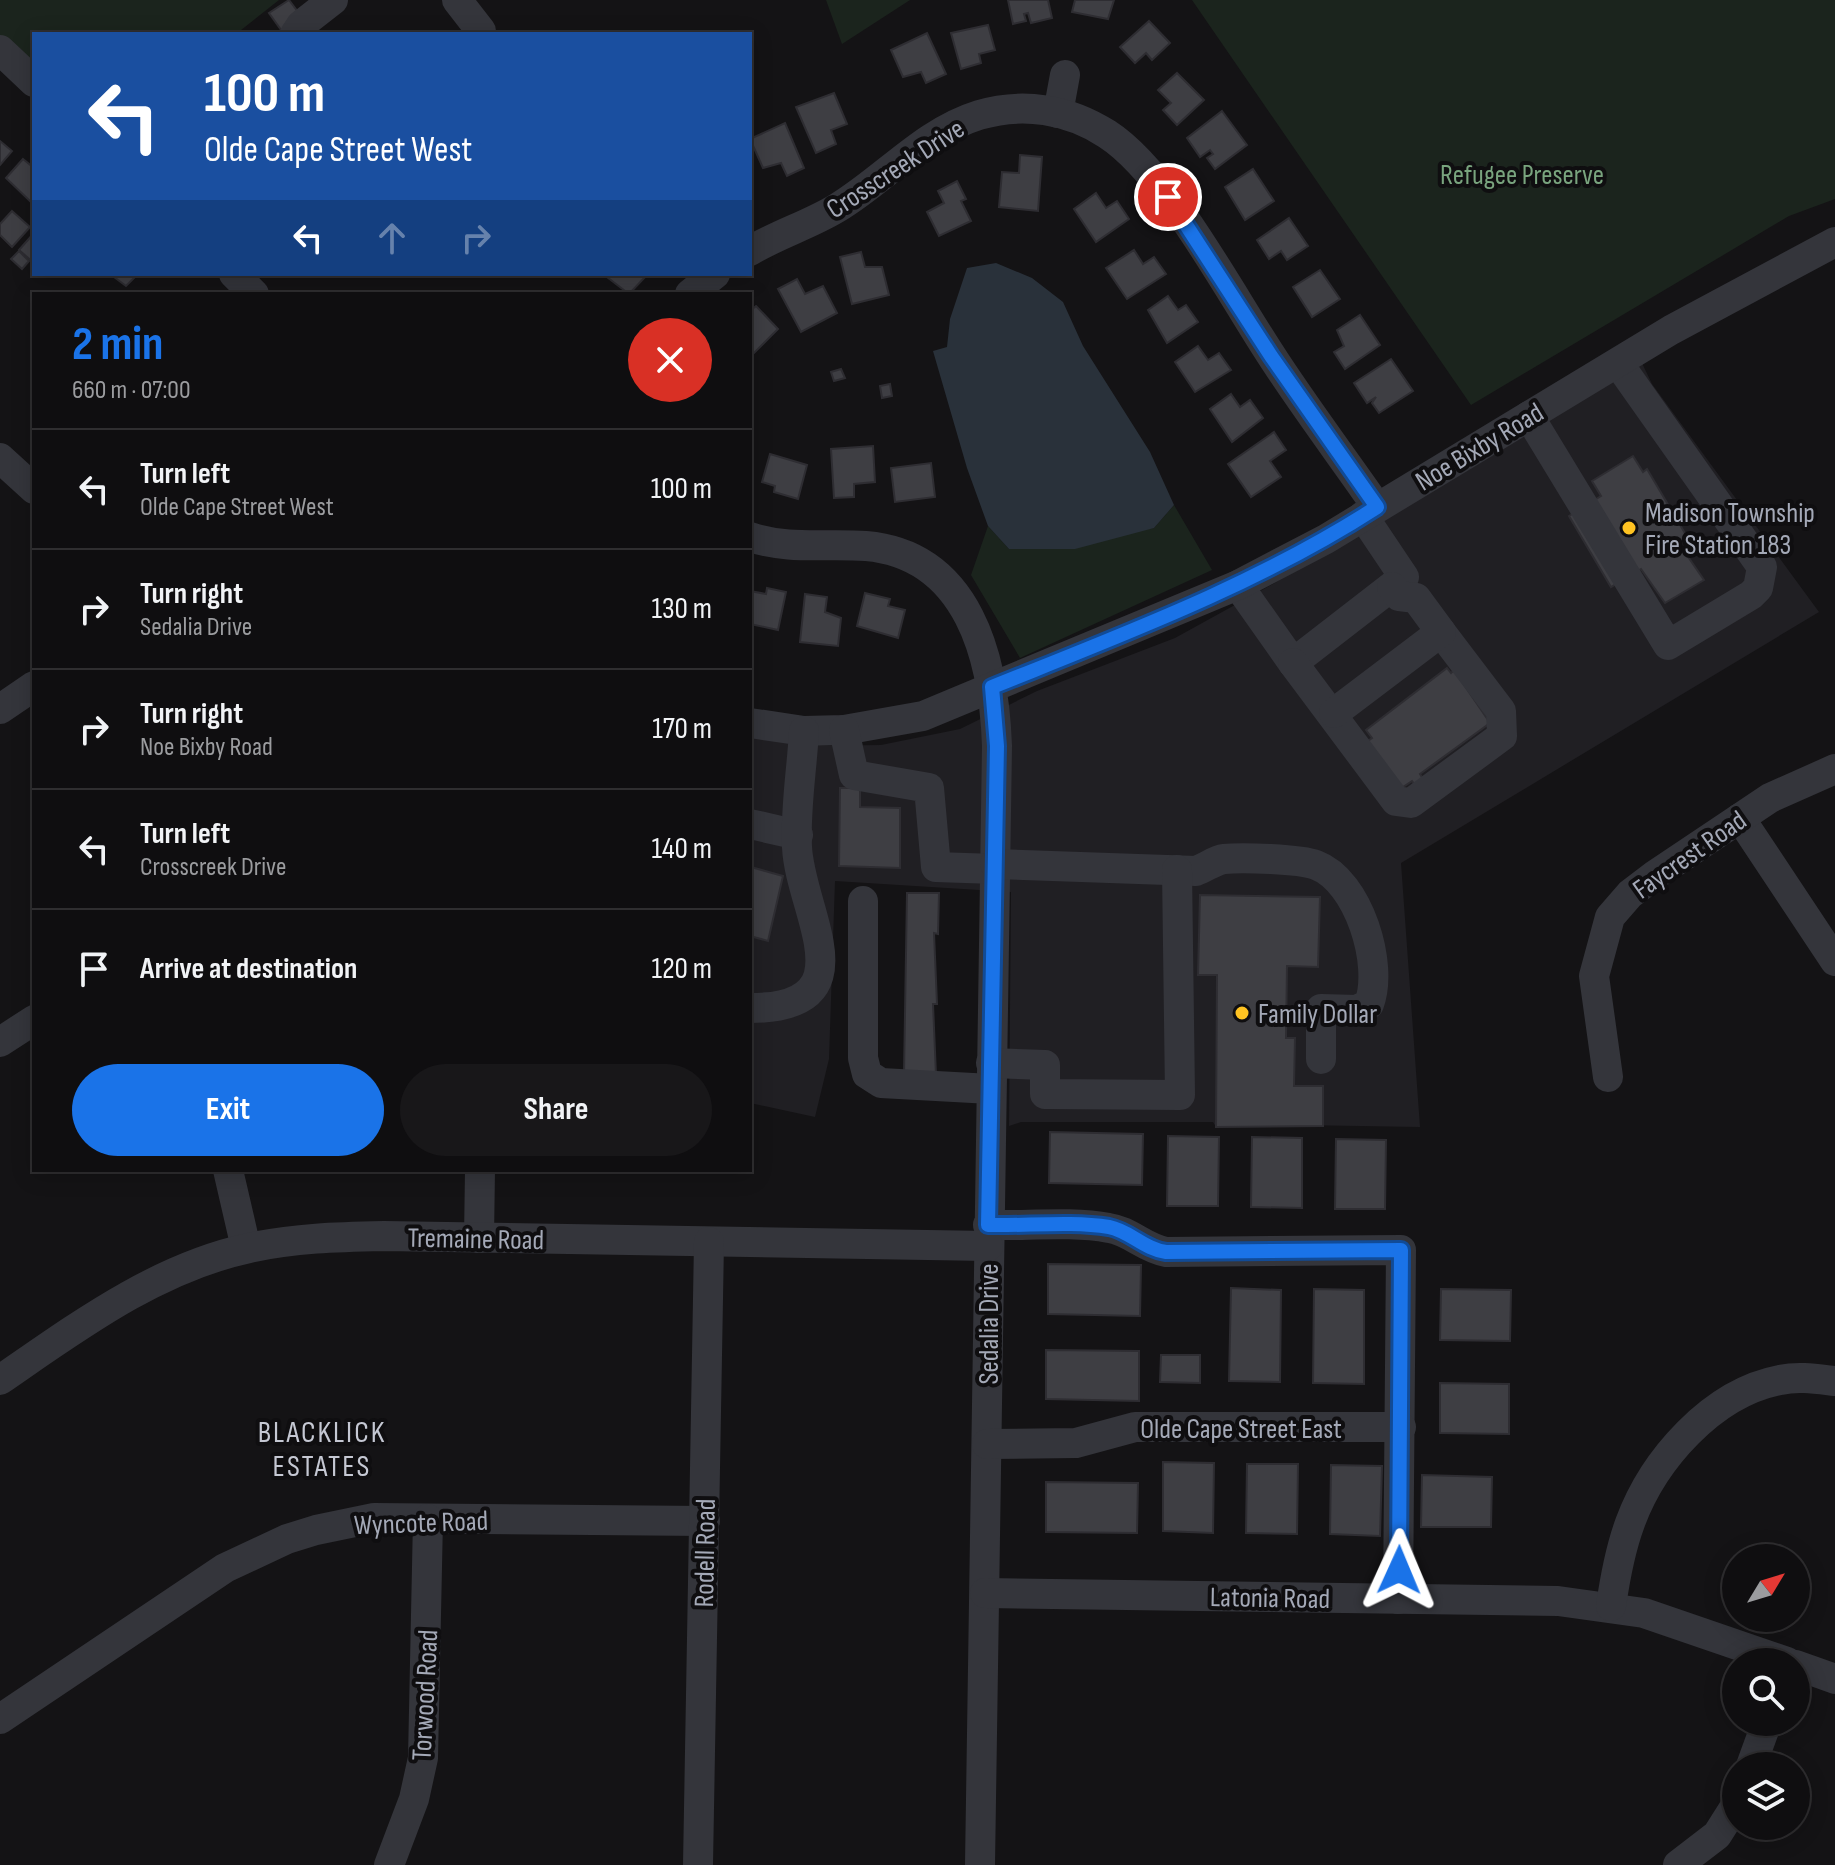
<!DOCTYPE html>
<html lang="en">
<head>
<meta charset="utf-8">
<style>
  :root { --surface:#0f0e10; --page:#181719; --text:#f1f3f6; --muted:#9b9c9f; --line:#2f2e30; --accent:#1a73e8 }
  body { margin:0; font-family:"Sofia Sans Condensed",sans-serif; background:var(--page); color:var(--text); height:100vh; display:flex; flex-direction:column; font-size:30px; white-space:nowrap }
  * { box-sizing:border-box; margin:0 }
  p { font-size:26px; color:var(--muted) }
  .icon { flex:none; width:44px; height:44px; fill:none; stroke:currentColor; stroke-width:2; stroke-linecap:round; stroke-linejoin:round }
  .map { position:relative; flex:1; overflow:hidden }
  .drawer { position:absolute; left:32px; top:292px; width:720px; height:880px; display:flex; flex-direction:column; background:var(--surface); border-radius:0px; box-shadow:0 4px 20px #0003,0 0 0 2px var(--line) }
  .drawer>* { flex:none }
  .banner { position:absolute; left:32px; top:32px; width:720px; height:244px; border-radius:0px; box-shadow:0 4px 20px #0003,0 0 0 2px var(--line); background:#1a4fa0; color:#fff; overflow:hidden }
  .needle { width:52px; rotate:52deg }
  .controls { position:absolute; left:1722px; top:1544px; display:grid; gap:16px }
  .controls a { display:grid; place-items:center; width:88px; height:88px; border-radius:50%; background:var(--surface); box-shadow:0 4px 20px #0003,0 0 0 2px var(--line); font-size:40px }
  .pin { position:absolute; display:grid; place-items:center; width:68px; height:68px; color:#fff; margin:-34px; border:4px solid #fff; border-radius:50%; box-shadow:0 2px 8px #0007 }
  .me { position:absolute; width:88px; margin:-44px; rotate:1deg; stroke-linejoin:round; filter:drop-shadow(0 0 6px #0008) }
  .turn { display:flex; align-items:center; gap:28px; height:168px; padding:0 40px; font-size:36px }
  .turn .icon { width:104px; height:104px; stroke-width:2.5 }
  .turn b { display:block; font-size:56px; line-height:68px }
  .lanes { display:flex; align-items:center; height:76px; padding:0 40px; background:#0003; justify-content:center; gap:40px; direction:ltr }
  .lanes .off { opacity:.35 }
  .round { display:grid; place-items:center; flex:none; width:84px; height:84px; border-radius:42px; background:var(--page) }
  .overview { display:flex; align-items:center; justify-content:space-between; height:136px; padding:0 40px }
  h1 { font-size:48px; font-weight:700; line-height:60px; color:var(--accent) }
  .button { display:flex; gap:16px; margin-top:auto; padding:16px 40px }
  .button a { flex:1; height:92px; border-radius:48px; background:var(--accent); color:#fff; font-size:32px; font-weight:700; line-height:92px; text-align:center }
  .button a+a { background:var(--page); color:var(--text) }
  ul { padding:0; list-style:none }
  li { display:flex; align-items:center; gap:24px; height:120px; padding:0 40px; border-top:2px solid var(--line) }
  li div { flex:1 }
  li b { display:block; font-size:30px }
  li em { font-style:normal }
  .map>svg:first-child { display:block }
</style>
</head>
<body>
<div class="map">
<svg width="1835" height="1865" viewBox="0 0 1835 1865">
  <rect width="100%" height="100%" fill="#141315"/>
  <!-- built -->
  <polygon fill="#201f23" points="1641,361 1652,384 1819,612 1401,863 1420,1127 1231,1124 1216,1127 1213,1122 1021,1122 1009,1126 1011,892 835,881 829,1059 815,1117 750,1103 750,730 815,746 881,745 960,729 1037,691 1175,638 1273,584"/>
  <!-- green -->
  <g fill="#1b241d">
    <polygon points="0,0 279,0 236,34 34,34 34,67 0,37"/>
    <polygon points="826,0 910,0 842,44"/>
    <polygon points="1192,0 1835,0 1835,199 1789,216 1471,405"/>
    <polygon points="1174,505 1212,570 1020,658 971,575 988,526 1009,549 1154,528"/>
  </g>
  <!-- water -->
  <polygon fill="#29313a" points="996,263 1032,278 1063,302 1083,346 1150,452 1174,505 1154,528 1075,549 1009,549 988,526 967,468 933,351 947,347 950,319 967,268"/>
  <!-- building -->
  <g fill="#3e3e43" stroke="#2e2d32" stroke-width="2">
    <polygon points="289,0 304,20 284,34 269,13"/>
    <polygon points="1008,0 1048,0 1052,18 1031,23 1028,13 1024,14 1026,21 1013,24"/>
    <polygon points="1075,0 1114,0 1108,19 1072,12"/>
    <polygon points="1149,21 1170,43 1152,60 1146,53 1135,63 1120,47"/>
    <polygon points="988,25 995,50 979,54 981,63 961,69 951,33"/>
    <polygon points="927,33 946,74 926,83 921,72 903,77 891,50"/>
    <polygon points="1177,73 1204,100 1177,125 1163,110 1171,103 1158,90"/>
    <polygon points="834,93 847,124 831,130 836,144 816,153 796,107"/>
    <polygon points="1222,111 1247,145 1215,169 1207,158 1213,154 1210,150 1200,157 1187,138"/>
    <polygon points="785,123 804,168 787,176 781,163 763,168 750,139"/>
    <polygon points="0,141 12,151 0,165"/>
    <polygon points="1020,155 1042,157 1038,211 999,207 1002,172 1019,173"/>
    <polygon points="23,159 34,168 32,203 6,178"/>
    <polygon points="1253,169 1274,201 1245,220 1225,187"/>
    <polygon points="957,181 966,199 961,201 971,221 939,236 927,212 944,203 938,191"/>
    <polygon points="1096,193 1106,208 1117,201 1129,219 1096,242 1074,209"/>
    <polygon points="12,211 30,227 12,247 0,235 0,224"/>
    <polygon points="1289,218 1308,246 1287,260 1281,251 1269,259 1257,240"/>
    <polygon points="34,233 34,263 19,250"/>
    <polygon points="1134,250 1143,264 1154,257 1166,274 1127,299 1106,268"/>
    <polygon points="19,251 29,261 22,269 11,259"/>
    <polygon points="861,252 865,267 882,267 889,295 852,304 840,257"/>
    <polygon points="1320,270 1340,299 1312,317 1293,287"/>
    <polygon points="110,274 138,274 126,286"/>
    <polygon points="603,274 646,274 647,275 629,294"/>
    <polygon points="797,279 805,294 823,286 837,313 801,332 778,289"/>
    <polygon points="1168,296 1178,310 1186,305 1198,322 1167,343 1148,310"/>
    <polygon points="756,306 778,329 751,356 750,311"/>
    <polygon points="1360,315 1380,345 1345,369 1334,352 1344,346 1337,330"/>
    <polygon points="1198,346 1208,360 1219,353 1231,370 1195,392 1175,362"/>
    <polygon points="1391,359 1413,391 1379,413 1372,403 1376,397 1367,403 1354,383"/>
    <polygon points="841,369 845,378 834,381 831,372"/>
    <polygon points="890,384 892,396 882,398 880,386"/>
    <polygon points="1231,394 1240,407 1250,400 1263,418 1232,442 1210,409"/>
    <polygon points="1274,432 1286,450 1270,461 1281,477 1251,497 1228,464"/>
    <polygon points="873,446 875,482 854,484 854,497 834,498 831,449"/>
    <polygon points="770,454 807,465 798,499 774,492 775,486 762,482"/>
    <polygon points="1633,456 1643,472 1647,469 1689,540 1680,545 1704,580 1665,603 1641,569 1611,587 1569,516 1601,496 1592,481"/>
    <polygon points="931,463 935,497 895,502 891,468"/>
    <polygon points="767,588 786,592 778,630 750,624 750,591 766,594"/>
    <polygon points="865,593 890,599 888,606 905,610 898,638 857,626"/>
    <polygon points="805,594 827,597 825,612 841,618 838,646 800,642"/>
    <polygon points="1447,668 1451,673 1454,670 1490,723 1420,774 1423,779 1415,785 1412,781 1400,789 1368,741 1372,738 1366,730"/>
    <polygon points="840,788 860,788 860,807 900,808 900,868 839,866"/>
    <polygon points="751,867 783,876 768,941 750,936"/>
    <polygon points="907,893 939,893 938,934 934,933 937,1004 933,1004 936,1075 904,1074"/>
    <polygon points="1200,895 1320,897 1318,967 1287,966 1286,1038 1295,1038 1294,1086 1323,1086 1323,1126 1216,1127 1217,975 1198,975"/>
    <polygon points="1050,1132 1143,1134 1142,1185 1049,1183"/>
    <polygon points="1168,1136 1219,1137 1218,1206 1167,1206"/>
    <polygon points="1252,1137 1302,1138 1302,1208 1251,1207"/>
    <polygon points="1336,1139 1386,1140 1385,1209 1335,1209"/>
    <polygon points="1048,1264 1141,1265 1140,1316 1048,1314"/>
    <polygon points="1231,1288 1281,1290 1280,1382 1229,1381"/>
    <polygon points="1314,1289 1364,1290 1364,1384 1313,1383"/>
    <polygon points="1441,1289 1511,1290 1510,1341 1440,1340"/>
    <polygon points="1046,1350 1139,1351 1139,1401 1046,1399"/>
    <polygon points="1161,1355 1200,1355 1200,1383 1160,1382"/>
    <polygon points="1440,1383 1509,1384 1509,1434 1440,1433"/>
    <polygon points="1163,1462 1214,1463 1213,1533 1163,1531"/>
    <polygon points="1247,1464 1298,1464 1297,1534 1246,1533"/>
    <polygon points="1331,1465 1382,1466 1380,1536 1330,1534"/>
    <polygon points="1422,1475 1492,1477 1491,1527 1421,1527"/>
    <polygon points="1046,1482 1138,1483 1137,1533 1046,1532"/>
  </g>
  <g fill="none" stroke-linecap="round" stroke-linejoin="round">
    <!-- minor -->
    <g stroke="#34353b" stroke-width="30">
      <polyline points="457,0 481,31 476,34"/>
      <polyline points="295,34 301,25 333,0"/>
      <polyline points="0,50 34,82"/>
      <polyline points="1058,113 1065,75"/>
      <path d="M750 251C778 234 809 225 837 208 885 179 924 132 979 115 1023 102 1068 109 1107 134 1166 172 1229 291 1269 352 1303 405 1341 455 1377 507"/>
      <polyline points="234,274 254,294"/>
      <polyline points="690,294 715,274"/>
      <polyline points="1529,416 1668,645 1751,595 1758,588 1762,567 1618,363"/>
      <polyline points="0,458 34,489"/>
      <path d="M750 537C789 550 826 543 866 546 969 555 994 659 997 746L980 1865"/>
      <polyline points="1238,585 1293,663 1404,577 1363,516"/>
      <polyline points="1293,663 1396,801 1411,803 1502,736 1501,711 1441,632"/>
      <polyline points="0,709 34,686"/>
      <polyline points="1334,713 1441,632 1416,598 1399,596 1392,587"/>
      <polyline points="750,723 804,731 844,730 923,716 1238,585 1326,539 1671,330 1835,242"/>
      <polyline points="844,730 854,775 929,788 936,867 995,869"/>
      <polyline points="1740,818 1835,961"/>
      <polyline points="750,824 798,835"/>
      <path d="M995 864 1196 871C1205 868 1215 860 1224 859 1242 857 1300 859 1316 865 1359 881 1384 965 1369 1004L1357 1010 1321 1009V1059"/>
      <polyline points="863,901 863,1058 867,1074 881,1083 991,1089"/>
      <path d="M750 1008C871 1008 800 913 797 847 795 809 802 769 804 731"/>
      <polyline points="0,1042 34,1020"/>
      <polyline points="991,1063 1045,1065 1045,1094 1180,1095 1177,870"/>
      <polyline points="1608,1077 1594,976 1610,917 1630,894 1655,875 1770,798 1835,769"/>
      <polyline points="228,1170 246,1248"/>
      <path d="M988 1225C1027 1226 1071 1221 1109 1228 1130 1231 1144 1248 1166 1252L1401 1250 1398 1599"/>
      <polyline points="479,1238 480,1170"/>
      <path d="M0 1380C77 1327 156 1268 249 1248 294 1238 338 1237 384 1236L988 1246"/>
      <polyline points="987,1444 1076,1443 1135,1427 1401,1427"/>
      <polyline points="985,1593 1558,1601 1644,1613 1787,1662"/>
      <path d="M1611 1606C1615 1578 1620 1550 1630 1523 1653 1460 1712 1393 1780 1380 1798 1376 1817 1379 1835 1381"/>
      <polyline points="1796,1665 1835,1679"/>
      <polyline points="0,1719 225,1568 287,1539 316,1530 374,1518 705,1521"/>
      <polyline points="1751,1766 1767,1722"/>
      <polyline points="389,1865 414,1799 423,1758 428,1519"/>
      <polyline points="698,1865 709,1242"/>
      <polyline points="1678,1865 1717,1835 1736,1805"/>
    </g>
  </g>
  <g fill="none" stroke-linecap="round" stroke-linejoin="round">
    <!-- route casing -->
    <g stroke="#114b97" stroke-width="20">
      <path id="route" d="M1168 197 1271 356 1377 507C1258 584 1124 634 992 687L997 746 988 1225C1027 1226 1071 1221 1109 1227 1130 1231 1144 1249 1166 1252L1401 1250 1399 1570"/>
    </g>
    <!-- route -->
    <use href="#route" stroke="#1a73e8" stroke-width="14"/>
  </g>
  <!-- markers -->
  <g fill="#ffc322" stroke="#0f0e10" stroke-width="3">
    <circle cx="1629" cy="528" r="8"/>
    <circle cx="1242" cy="1013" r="8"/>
  </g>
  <g text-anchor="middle" stroke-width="8" stroke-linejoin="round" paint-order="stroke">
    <!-- street labels -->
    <g font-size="28" fill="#a4a9b7" stroke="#0f0e10">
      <text transform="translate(895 168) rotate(-33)" y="10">Crosscreek Drive</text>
      <text transform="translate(1479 446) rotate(-31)" y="10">Noe Bixby Road</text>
      <text transform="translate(1689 854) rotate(-35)" y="10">Faycrest Road</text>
      <text transform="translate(476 1238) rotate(1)" y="10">Tremaine Road</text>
      <text transform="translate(988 1324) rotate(-90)" y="10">Sedalia Drive</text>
      <text x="1241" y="1438">Olde Cape Street East</text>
      <text transform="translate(421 1522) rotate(-2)" y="10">Wyncote Road</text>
      <text transform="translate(704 1553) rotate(-89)" y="10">Rodell Road</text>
      <text transform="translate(1270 1597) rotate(1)" y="10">Latonia Road</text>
      <text transform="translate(424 1695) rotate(-87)" y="10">Torwood Road</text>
    </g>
    <!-- park labels -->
    <g font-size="28" fill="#79a47e" stroke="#0f0e10">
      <text x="1522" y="184">Refugee Preserve</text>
    </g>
    <!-- poi labels -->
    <g font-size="28" fill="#a4a9b7" stroke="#0f0e10" text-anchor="start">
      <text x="1645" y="522">Madison Township<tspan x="1645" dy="32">Fire Station 183</tspan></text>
      <text x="1258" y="1023">Family Dollar</text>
    </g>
    <!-- neighbourhood labels -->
    <g font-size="30" letter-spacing="2" fill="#c5c8d3" stroke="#0f0e10">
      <text x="322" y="1442">BLACKLICK<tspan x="322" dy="34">ESTATES</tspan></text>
    </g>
  </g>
</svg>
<div class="controls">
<a><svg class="needle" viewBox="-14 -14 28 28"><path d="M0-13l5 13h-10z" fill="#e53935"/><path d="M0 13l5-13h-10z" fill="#9b9c9f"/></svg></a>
<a><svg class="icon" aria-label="search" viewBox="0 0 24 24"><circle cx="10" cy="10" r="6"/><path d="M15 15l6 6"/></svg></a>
<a><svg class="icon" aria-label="layers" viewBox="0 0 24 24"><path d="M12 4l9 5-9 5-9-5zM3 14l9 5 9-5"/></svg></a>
</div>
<div class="pin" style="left:1168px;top:197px;background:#d93025"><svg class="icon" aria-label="arrive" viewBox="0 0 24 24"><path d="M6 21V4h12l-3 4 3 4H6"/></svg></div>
<svg class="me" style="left:1399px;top:1570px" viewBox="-20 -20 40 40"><path d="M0-17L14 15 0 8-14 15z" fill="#1a73e8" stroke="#fff" stroke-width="4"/></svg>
<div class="banner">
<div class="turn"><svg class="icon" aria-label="left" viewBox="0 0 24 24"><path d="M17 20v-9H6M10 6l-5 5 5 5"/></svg><div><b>100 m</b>Olde Cape Street West</div></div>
<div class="lanes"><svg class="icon" aria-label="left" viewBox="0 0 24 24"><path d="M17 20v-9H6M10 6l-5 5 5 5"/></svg><svg class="icon off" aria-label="ahead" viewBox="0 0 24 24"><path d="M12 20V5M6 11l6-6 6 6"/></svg><svg class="icon off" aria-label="right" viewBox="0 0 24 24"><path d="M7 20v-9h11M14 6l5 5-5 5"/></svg></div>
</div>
<section class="drawer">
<div class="overview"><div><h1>2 min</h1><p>660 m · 07:00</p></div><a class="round" style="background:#d93025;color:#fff"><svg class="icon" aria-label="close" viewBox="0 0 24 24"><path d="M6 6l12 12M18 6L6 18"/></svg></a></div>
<ul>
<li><svg class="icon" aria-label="left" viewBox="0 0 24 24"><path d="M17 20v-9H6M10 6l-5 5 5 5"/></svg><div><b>Turn left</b><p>Olde Cape Street West</p></div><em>100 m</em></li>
<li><svg class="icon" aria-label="right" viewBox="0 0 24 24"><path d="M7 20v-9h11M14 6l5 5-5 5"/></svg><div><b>Turn right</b><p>Sedalia Drive</p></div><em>130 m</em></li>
<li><svg class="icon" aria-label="right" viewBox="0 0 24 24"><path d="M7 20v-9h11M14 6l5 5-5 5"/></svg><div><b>Turn right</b><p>Noe Bixby Road</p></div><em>170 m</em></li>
<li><svg class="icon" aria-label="left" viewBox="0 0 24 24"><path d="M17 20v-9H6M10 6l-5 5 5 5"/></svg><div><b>Turn left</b><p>Crosscreek Drive</p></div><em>140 m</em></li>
<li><svg class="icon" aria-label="arrive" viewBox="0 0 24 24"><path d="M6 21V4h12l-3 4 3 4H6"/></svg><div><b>Arrive at destination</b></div><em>120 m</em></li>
</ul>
<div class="button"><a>Exit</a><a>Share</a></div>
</section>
</div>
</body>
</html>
